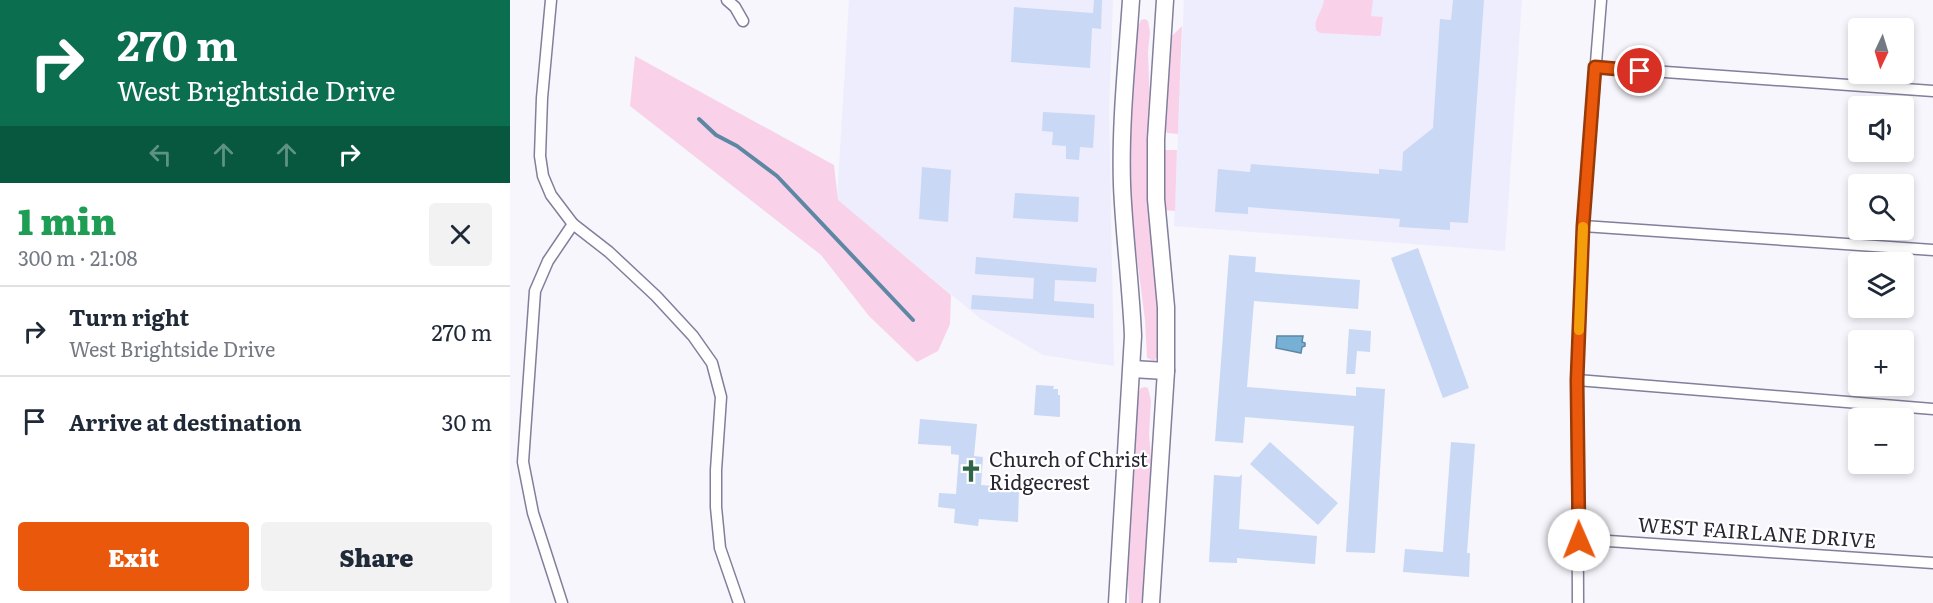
<!DOCTYPE html>
<html lang="en">
<head>
<meta charset="utf-8">
<style>
  :root { --surface:#fff; --page:#f2f2f3; --text:#1f2937; --muted:#747a83; --line:#e0e1e3; --accent:#ea580c }
  body { margin:0; font-family:Literata,serif; background:var(--page); color:var(--text); height:100vh; display:flex; flex-direction:column; font-size:22px; white-space:nowrap }
  * { box-sizing:border-box; margin:0 }
  p { font-size:20px; color:var(--muted) }
  .icon { flex:none; width:33px; height:33px; fill:none; stroke:currentColor; stroke-width:2; stroke-linecap:round; stroke-linejoin:round }
  .map { position:relative; flex:1; overflow:hidden }
  .side { display:flex; flex-direction:column; background:var(--surface); width:510px }
  .side>* { flex:none }
  .banner { background:#0b6e4f; color:#fff; overflow:hidden }
  .needle { width:39px; rotate:184deg }
  .buttons { position:absolute; left:1338px; top:18px; display:grid; gap:12px }
  .buttons a { display:grid; place-items:center; width:66px; height:66px; border-radius:6px; background:var(--surface); box-shadow:0 3px 9px #0003; font-size:30px }
  .pin { position:absolute; display:grid; place-items:center; width:51px; height:51px; color:#fff; margin:-26px; border:3px solid #fff; border-radius:50%; box-shadow:0 2px 6px #0007 }
  .me { position:absolute; width:66px; margin:-33px; rotate:359deg; stroke-linejoin:round; filter:drop-shadow(0 0 4px #0008) }
  .turn { display:flex; align-items:center; gap:21px; height:126px; padding:0 18px; font-size:27px }
  .turn .icon { width:78px; height:78px; stroke-width:2.5 }
  .turn b { display:block; font-size:42px; line-height:51px }
  .lanes { display:flex; align-items:center; height:57px; padding:0 18px; background:#0003; justify-content:center; gap:30px; direction:ltr }
  .lanes .off { opacity:.35 }
  .round { display:grid; place-items:center; flex:none; width:63px; height:63px; border-radius:6px; background:var(--page) }
  .overview { display:flex; align-items:center; justify-content:space-between; height:102px; padding:0 18px }
  h1 { font-size:36px; font-weight:800; line-height:45px; color:#1e9e55 }
  .button { display:flex; gap:12px; margin-top:auto; padding:12px 18px }
  .button a { flex:1; height:69px; border-radius:6px; background:var(--accent); color:#fff; font-size:24px; font-weight:800; line-height:69px; text-align:center }
  .button a+a { background:var(--page); color:var(--text) }
  ul { padding:0; list-style:none }
  li { display:flex; align-items:center; gap:18px; height:90px; padding:0 18px; border-top:2px solid var(--line) }
  li div { flex:1 }
  li b { display:block; font-size:22px }
  li em { font-style:normal }
  main { display:flex; flex:1; min-height:0 }
  .map>svg:first-child { display:block }
</style>
</head>
<body>
<main>
<section class="side">
<div class="banner">
<div class="turn"><svg class="icon" aria-label="right" viewBox="0 0 24 24"><path d="M7 20v-9h11M14 6l5 5-5 5"/></svg><div><b>270 m</b>West Brightside Drive</div></div>
<div class="lanes"><svg class="icon off" aria-label="left" viewBox="0 0 24 24"><path d="M17 20v-9H6M10 6l-5 5 5 5"/></svg><svg class="icon off" aria-label="ahead" viewBox="0 0 24 24"><path d="M12 20V5M6 11l6-6 6 6"/></svg><svg class="icon off" aria-label="ahead" viewBox="0 0 24 24"><path d="M12 20V5M6 11l6-6 6 6"/></svg><svg class="icon" aria-label="right" viewBox="0 0 24 24"><path d="M7 20v-9h11M14 6l5 5-5 5"/></svg></div>
</div>
<div class="overview"><div><h1>1 min</h1><p>300 m · 21:08</p></div><a class="round"><svg class="icon" aria-label="close" viewBox="0 0 24 24"><path d="M6 6l12 12M18 6L6 18"/></svg></a></div>
<ul>
<li><svg class="icon" aria-label="right" viewBox="0 0 24 24"><path d="M7 20v-9h11M14 6l5 5-5 5"/></svg><div><b>Turn right</b><p>West Brightside Drive</p></div><em>270 m</em></li>
<li><svg class="icon" aria-label="arrive" viewBox="0 0 24 24"><path d="M6 21V4h12l-3 4 3 4H6"/></svg><div><b>Arrive at destination</b></div><em>30 m</em></li>
</ul>
<div class="button"><a>Exit</a><a>Share</a></div>
</section>
<div class="map">
<svg width="1423" height="603" viewBox="0 0 1423 603">
  <rect width="100%" height="100%" fill="#f6f6fc"/>
  <!-- built -->
  <g fill="#eeedfd">
    <polygon points="339,0 603,0 599,109 604,366 533,355 471,319 327,200"/>
    <polygon points="674,0 1012,0 995,251 664,226"/>
  </g>
  <!-- green -->
  <g fill="#f9d2ea">
    <path d="M814 0H863L861 16 873 17 871 34 870 36H865L810 33 806 30C803 19 813 11 814 0Z"/>
    <polygon points="635,19 638,21 640,32 638,52 649,348 647,357 644,361 637,358 635,320 620,204 619,131 626,30 631,20"/>
    <polygon points="672,26 668,134 657,133 655,129 659,39"/>
    <polygon points="125,56 324,165 328,200 441,295 440,324 428,351 407,362 359,316 311,255 120,106"/>
    <polygon points="655,150 667,150 665,211 653,210 652,156"/>
    <polygon points="635,387 638,388 641,401 639,434 642,473 634,603 619,603 617,560 627,395 631,388"/>
  </g>
  <!-- water -->
  <polygon fill="#76b0d5" stroke="#5e87a4" stroke-width="1.5" points="767,336 793,336 792,342 795,343 795,346 792,347 791,353 766,348"/>
  <g fill="none" stroke-linecap="round" stroke-linejoin="round">
    <!-- stream -->
    <polyline stroke="#5e87a4" stroke-width="4" points="189,119 206,135 227,146 267,176 403,320"/>
  </g>
  <!-- building -->
  <g fill="#c9d8f4">
    <polygon points="584,0 592,0 591,29 582,28 580,68 501,62 504,7 583,13"/>
    <polygon points="943,0 974,0 958,223 940,222 940,230 889,227 890,219 738,207 738,214 705,212 708,169 740,172 741,164 869,174 869,169 892,171 893,152 923,128 930,19 941,20"/>
    <polygon points="533,112 585,115 583,148 570,147 569,160 556,159 556,146 542,145 543,132 532,131"/>
    <polygon points="412,167 441,170 438,222 409,219"/>
    <polygon points="505,193 569,197 568,222 503,218"/>
    <polygon points="908,248 959,388 933,398 881,258"/>
    <polygon points="719,255 746,257 745,272 850,280 848,309 744,301 737,387 846,396 846,387 875,389 865,553 836,552 844,426 735,417 733,443 705,441"/>
    <polygon points="466,257 587,268 586,282 545,280 544,301 584,304 584,318 461,309 462,295 523,299 524,278 465,274"/>
    <polygon points="839,329 861,331 860,352 847,351 845,374 836,374"/>
    <polygon points="526,385 544,386 543,389 548,389 548,395 550,395 550,417 524,415"/>
    <polygon points="410,419 467,424 464,456 473,457 471,485 509,488 508,522 469,519 468,526 444,523 445,509 428,507 429,493 446,494 449,455 441,454 441,446 408,444"/>
    <polygon points="760,442 828,503 808,525 740,464"/>
    <polygon points="941,442 965,444 957,553 960,553 959,577 893,572 895,549 933,552"/>
    <polygon points="732,474 729,529 807,536 805,564 727,558 727,563 699,562 704,475 729,477"/>
  </g>
  <g fill="none" stroke-linecap="round" stroke-linejoin="round">
    <!-- minor casing -->
    <g stroke="#817f9b" stroke-width="13">
      <g id="minor">
        <polyline points="41,0 32,98 30,156 33,176 41,195 63,224 38,261 25,291 13,462 23,513 52,603"/>
        <polyline points="217,0 225,7 233,21"/>
        <polyline points="1085,67 1423,91"/>
        <polyline points="63,224 99,252 146,296 183,336 202,363 211,397 206,470 206,507 210,548 229,603"/>
        <polyline points="1073,226 1423,250"/>
        <polyline points="1067,380 1423,409"/>
        <polyline points="1069,539 1423,563"/>
        <polyline points="1068,603 1067,380 1073,226 1091,0"/>
      </g>
    </g>
    <!-- primary casing -->
    <g stroke="#817f9b" stroke-width="19">
      <g id="primary">
        <polyline points="622,369 656,371"/>
        <path d="M607 603 623 336C621 286 614 235 612 185 610 123 617 61 621 0"/>
        <polyline points="641,603 656,371 656,307 646,199 646,139 655,0"/>
      </g>
    </g>
    <!-- minor -->
    <use href="#minor" stroke="#fff" stroke-width="10"/>
    <!-- primary -->
    <use href="#primary" stroke="#fff" stroke-width="16"/>
  </g>
  <g fill="none" stroke-linecap="round" stroke-linejoin="round">
    <!-- route casing -->
    <g stroke="#983908" stroke-width="15">
      <polyline id="route" points="1069,540 1067,380 1073,226 1085,67 1130,71"/>
    </g>
    <!-- route -->
    <use href="#route" stroke="#ea580c" stroke-width="10"/>
    <!-- slow -->
    <polyline stroke="#f59e0b" stroke-width="10" points="1069,330 1073,227"/>
  </g>
  <!-- icons -->
  <defs>
    <g id="church-bare" transform="scale(1.8)"><path d="M-1.2-6h2.4v3.5h3.3v2.4h-3.3V6h-2.4V-.1h-3.3v-2.4h3.3Z" fill="#2f6449" stroke="#fff" stroke-width="2.5" paint-order="stroke"/></g>
  </defs>
  <g fill-rule="evenodd">
    <use href="#church-bare" x="461" y="471"/>
  </g>
  <g text-anchor="middle" stroke-width="4.5" stroke-linejoin="round" paint-order="stroke">
    <!-- poi labels -->
    <g font-size="20" fill="#272632" stroke="#fff" text-anchor="start">
      <text x="479" y="467">Church of Christ<tspan x="479" dy="23">Ridgecrest</tspan></text>
    </g>
    <!-- street labels -->
    <g font-size="20" fill="#272632" stroke="#fff">
      <text transform="translate(1247 533) rotate(4)" y="7">WEST FAIRLANE DRIVE</text>
    </g>
  </g>
</svg>
<div class="buttons">
<a><svg class="needle" viewBox="-14 -14 28 28"><path d="M0-13l5 13h-10z" fill="#e53935"/><path d="M0 13l5-13h-10z" fill="#747a83"/></svg></a>
<a><svg class="icon" aria-label="sound" viewBox="0 0 24 24"><path d="M4 9h4l5-4v14l-5-4H4zM17 9q2 3 0 6"/></svg></a>
<a><svg class="icon" aria-label="search" viewBox="0 0 24 24"><circle cx="10" cy="10" r="6"/><path d="M15 15l6 6"/></svg></a>
<a><svg class="icon" aria-label="layers" viewBox="0 0 24 24"><path d="M12 4l9 5-9 5-9-5zM3 14l9 5 9-5"/></svg></a>
<a>+</a>
<a>−</a>
</div>
<div class="pin" style="left:1130px;top:71px;background:#d93025"><svg class="icon" aria-label="arrive" viewBox="0 0 24 24"><path d="M6 21V4h12l-3 4 3 4H6"/></svg></div>
<svg class="me" style="left:1069px;top:540px" viewBox="-20 -20 40 40"><circle r="19" fill="#fff"/><path d="M0-13L10 11 0 6-10 11z" fill="#ea580c"/></svg>
</div>
</main>
</body>
</html>
